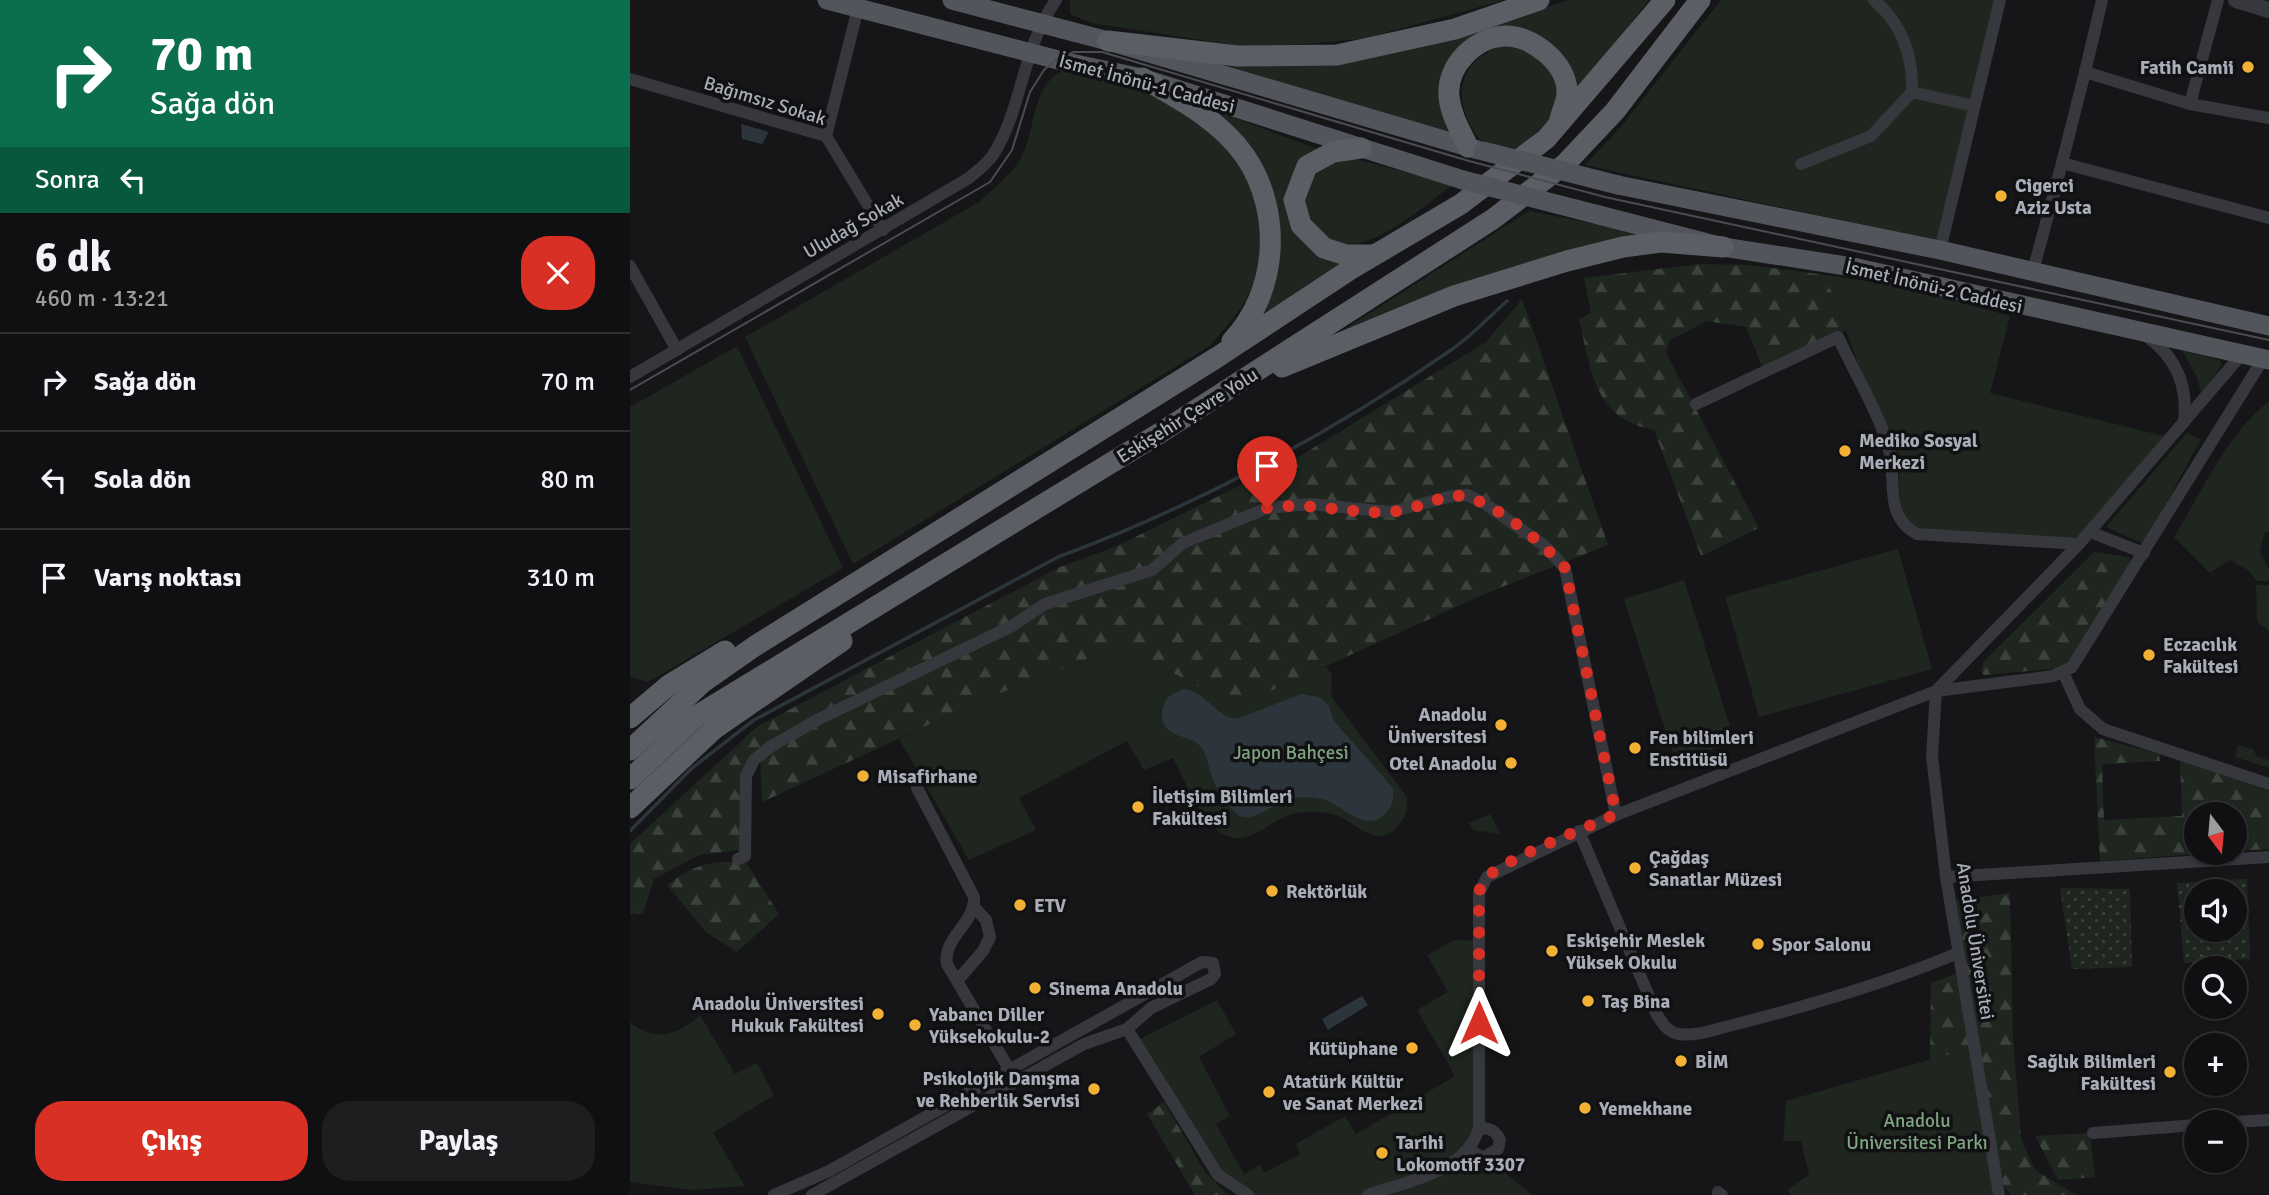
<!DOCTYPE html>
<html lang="tr">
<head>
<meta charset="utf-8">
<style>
  :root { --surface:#101012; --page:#1e1e20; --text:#f1f3f6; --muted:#9c9d9f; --line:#303032; --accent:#d93025 }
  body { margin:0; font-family:Signika,sans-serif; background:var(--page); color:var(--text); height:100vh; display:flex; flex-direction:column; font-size:26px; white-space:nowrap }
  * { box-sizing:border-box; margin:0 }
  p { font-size:23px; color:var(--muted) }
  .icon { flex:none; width:38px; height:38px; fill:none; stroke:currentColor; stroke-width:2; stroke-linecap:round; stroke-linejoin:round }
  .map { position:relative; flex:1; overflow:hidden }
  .sheet { display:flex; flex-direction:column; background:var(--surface); width:630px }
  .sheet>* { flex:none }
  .top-card { background:#0b6e4f; color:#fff; overflow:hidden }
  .needle { width:46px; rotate:164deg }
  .controls { position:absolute; left:1554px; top:802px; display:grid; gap:14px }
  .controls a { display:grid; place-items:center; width:63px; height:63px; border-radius:50%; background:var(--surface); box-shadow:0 2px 5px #0004,0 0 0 2px var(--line); font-size:35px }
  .pin { position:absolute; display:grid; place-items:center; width:60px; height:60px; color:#fff; margin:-72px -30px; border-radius:50% 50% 50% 0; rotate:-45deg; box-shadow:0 0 7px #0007 }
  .pin .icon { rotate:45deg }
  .me { position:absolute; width:77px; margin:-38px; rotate:0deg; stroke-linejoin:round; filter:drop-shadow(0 0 5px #0008) }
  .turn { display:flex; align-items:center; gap:24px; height:147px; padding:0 35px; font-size:32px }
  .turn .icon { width:91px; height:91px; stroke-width:2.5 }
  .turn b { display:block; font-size:49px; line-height:60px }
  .then { display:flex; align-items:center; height:66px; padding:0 35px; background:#0003; gap:14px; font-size:26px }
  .round { display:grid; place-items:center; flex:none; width:74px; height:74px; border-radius:28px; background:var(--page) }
  .overview { display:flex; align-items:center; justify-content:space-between; height:119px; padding:0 35px }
  h1 { font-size:42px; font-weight:700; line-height:52px }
  .primary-button { display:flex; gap:14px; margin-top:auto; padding:14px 35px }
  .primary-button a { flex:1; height:80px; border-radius:28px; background:var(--accent); color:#fff; font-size:28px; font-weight:700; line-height:80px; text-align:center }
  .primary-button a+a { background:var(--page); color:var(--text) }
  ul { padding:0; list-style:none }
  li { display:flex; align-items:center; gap:21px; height:98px; padding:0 35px; border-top:2px solid var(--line) }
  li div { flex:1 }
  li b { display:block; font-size:26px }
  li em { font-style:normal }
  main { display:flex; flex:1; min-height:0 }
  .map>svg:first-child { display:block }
</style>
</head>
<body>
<main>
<section class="sheet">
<div class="top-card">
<div class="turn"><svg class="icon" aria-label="right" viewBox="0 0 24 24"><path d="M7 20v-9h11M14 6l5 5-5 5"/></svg><div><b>70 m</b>Sağa dön</div></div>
<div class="then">Sonra<svg class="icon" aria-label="left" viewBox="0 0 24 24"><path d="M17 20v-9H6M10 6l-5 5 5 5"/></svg></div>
</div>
<div class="overview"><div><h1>6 dk</h1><p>460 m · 13:21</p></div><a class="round" style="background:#d93025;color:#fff"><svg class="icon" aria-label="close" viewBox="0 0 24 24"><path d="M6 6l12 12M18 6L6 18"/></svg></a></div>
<ul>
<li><svg class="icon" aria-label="right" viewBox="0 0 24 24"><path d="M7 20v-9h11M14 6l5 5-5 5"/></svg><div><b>Sağa dön</b></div><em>70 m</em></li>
<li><svg class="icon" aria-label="left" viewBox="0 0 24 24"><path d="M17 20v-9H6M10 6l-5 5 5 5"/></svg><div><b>Sola dön</b></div><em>80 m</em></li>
<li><svg class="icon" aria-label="arrive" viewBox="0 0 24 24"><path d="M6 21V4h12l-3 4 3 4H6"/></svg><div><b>Varış noktası</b></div><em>310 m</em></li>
</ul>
<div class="primary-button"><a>Çıkış</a><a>Paylaş</a></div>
</section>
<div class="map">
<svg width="1639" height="1195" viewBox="0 0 1639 1195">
  <defs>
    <pattern id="forest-firs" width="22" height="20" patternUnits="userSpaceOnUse" patternTransform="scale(1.75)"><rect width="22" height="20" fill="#1e261f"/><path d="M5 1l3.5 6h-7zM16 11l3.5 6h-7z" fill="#3c433d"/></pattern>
    <pattern id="garden-dots" width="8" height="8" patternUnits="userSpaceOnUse" patternTransform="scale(1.75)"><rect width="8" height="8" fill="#1e261f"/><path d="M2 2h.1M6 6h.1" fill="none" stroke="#3c433d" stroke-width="1.8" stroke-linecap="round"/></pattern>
  </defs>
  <rect width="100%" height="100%" fill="#161618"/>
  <!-- green -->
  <g fill="#1e261f">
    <polygon points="440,0 875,0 732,39 624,48 461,23 440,14"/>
    <polygon points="940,0 1019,0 946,93 890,33 823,64 826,134 579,62 828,33"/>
    <polygon points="1091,0 1365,0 1306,241 955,165 990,128"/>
    <path d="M874 45C906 51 912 57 930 84L927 113 887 150 850 140C821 102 825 61 874 45Z"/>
    <path d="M433 70C493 72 577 115 611 166 633 198 636 248 623 284 615 307 596 326 581 345L223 564 115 337 349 202C364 188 381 175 391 158 406 130 401 86 433 70Z"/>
    <polygon points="581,109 693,151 662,217 719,262 632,315 644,211"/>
    <path d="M714 156 823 185C791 207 740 257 699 242 690 238 682 228 674 221 672 178 677 175 714 156Z"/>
    <polygon points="899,211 1021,235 861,275 715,329"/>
    <path d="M1195 275 1271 286 1380 316 1360 393 1534 436 1447 538 1292 530C1267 518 1270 496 1269 472Z"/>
    <polygon points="107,346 213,568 18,682 0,677 0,407"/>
    <polygon points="1552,350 1589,360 1592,365 1571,394 1567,377"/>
    <path d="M1639 402V532L1634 533 1630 552 1639 569V581H1627L1618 570 1600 560 1580 573 1544 537C1569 497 1600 429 1639 402Z"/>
    <polygon points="1557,433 1571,439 1514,544 1476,527"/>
    <polygon points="1268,549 1302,669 1129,717 1095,597"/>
    <polygon points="1054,580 1105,742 1045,761 994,599"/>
    <polygon points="1626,585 1639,585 1639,631 1627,622"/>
    <path d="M492 645 605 707 696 666 702 675 701 696 777 797C778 810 776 817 767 827 746 850 726 822 705 815 695 811 673 811 662 814 639 820 619 849 593 834 569 821 556 782 543 758L514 770 497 741 389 798 406 830 339 860 269 739 350 701Z"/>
    <polygon points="1608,745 1623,749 1627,757 1639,760 1639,768 1605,757"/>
    <polygon points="860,814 871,834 843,830 839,823"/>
    <polygon points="825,940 848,941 849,1128 828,1161 862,1162 902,1195 618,1195 602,1185 504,1042 587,1000 606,1034 569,1057 600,1116 586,1124 614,1174 630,1165 634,1173 670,1154 666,1144 715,1116 726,1134 825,1076 787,1010 818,992 797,955"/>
    <path d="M70 1015 105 1074 127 1063 144 1095 83 1133 115 1186 62 1190 0 1182V1022C26 1044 49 1034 70 1015Z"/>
    <polygon points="1330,1051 1340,1055 1363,1195 1160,1195 1158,1189 1179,1175 1171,1141 1153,1141 1156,1101"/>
  </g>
  <!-- forest -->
  <g fill="url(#forest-firs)">
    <path d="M1069 264 1119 265 1195 275 1216 330 1133 368 1116 327 1077 321 1040 340 1036 353 1129 528 1071 556 1024 430C963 419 961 369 949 319L961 313 954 278Z"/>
    <polygon points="892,299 978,545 857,593 605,707 492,645 350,701 132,802 130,750 119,760 110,850 69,855 24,879 13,913 0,914 0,844 128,726 430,567 487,546 670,456 856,342"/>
    <polygon points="1464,552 1499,557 1502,567 1451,652 1431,668 1354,675 1351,672 1354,661"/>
    <polygon points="1464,737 1529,754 1530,761 1472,764 1474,820 1552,816 1550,760 1639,791 1639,849 1605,851 1605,814 1566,814 1566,852 1590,852 1470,861"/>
    <path d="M115 861 149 914 107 952 76 932 37 885C65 863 80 862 115 861Z"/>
    <polygon points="1380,893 1383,1038 1391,1139 1405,1170 1446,1195 1382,1195 1366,1177 1323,901"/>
    <polygon points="1328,973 1340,1055 1330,1051 1300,1060 1301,983"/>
    <polygon points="534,1102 575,1172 599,1195 565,1195 517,1114"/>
    <polygon points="1460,1133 1465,1177 1428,1180 1405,1136"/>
  </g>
  <!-- garden -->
  <g fill="url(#garden-dots)" fill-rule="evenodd">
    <path d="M1617 879 1620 959 1554 963 1547 883ZM1566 891H1605V929H1566Z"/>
    <polygon points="1430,888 1500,889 1502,967 1442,969"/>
  </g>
  <!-- water -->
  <g fill="#2c353c">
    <polygon points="111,124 139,132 132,144 112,139"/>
    <path d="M553 689C576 691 585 717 607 719L671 694 689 697 698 704 704 721 763 788C764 797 763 806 756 813 736 834 715 807 695 800 685 797 673 796 663 798 647 801 623 823 610 816 600 811 586 787 582 777 577 765 579 754 568 744 557 734 540 739 533 722 530 713 533 705 538 697Z"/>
    <polygon points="732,996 738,1005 698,1030 692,1019"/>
  </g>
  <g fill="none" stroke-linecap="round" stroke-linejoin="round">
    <!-- stream -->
    <path stroke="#2c353c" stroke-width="3.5" d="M0 831 62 768 124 720 428 557C564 507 702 433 821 350 841 336 859 317 877 301"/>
    <!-- minor -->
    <g stroke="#37383d" stroke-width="12">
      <path d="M1244 0C1272 24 1283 57 1282 92"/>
      <polyline points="1472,0 1455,72 1560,104 1639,118"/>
      <polyline points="1455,72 1432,163 1639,218"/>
      <polyline points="0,79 196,136 253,230"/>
      <polyline points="1560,104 1588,0"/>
      <polyline points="196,136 228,8"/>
      <polyline points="1171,164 1241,136 1282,92 1344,106"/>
      <polyline points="1310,250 1370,0"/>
      <polyline points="0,266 47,350"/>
      <polyline points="1403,271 1432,163"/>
      <path d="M1516 336C1547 357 1558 386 1554 422"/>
      <path d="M0 377 339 178C347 171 357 164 363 155 393 108 391 50 426 0"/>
      <path d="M1066 404 1208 337C1224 372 1247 409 1258 446 1268 478 1252 515 1287 534L1449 544"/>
      <polyline points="1460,532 1514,553"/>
      <polyline points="1433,672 1450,709 1473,729 1639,784"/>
      <polyline points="1306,691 1302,756 1316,877 1369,1195"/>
      <polyline points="1306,691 1449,544 1612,354"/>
      <path d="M287 788 344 897C346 923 312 938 317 964L382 1074"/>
      <path d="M949 831 1026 1013C1032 1023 1037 1032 1049 1034 1068 1037 1088 1028 1107 1024 1181 1005 1257 983 1328 953"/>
      <polyline points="108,859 115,856 116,776 124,760 140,747 189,719 382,626 415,604 522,570 553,543 637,508 680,504 760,512 822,496 837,495 854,503 915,546 935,568 986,815"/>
      <polyline points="1316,877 1639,857"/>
      <polyline points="327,981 353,951 360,937 356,920 344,907"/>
      <polyline points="497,1029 588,1175 618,1195"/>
      <polyline points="1605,1122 1639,1120"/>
      <polyline points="1463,1133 1566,1125"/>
      <path d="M840 1149 852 1158 868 1149 870 1140C865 1130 860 1128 849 1128"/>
      <polyline points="1088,1192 1092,1195"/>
      <polyline points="144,1195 199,1171 572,962 583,963 585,974 581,979 521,1008 497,1029 454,1044 182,1195"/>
      <path d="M738 1195C777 1181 836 1173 849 1128V893L857 877 986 815 1306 691 1423 676 1442 667 1633 359"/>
    </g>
    <!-- tertiary -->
    <polyline stroke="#37383d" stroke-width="16" points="1606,0 1639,10"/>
    <!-- primary -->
    <g stroke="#53555c" stroke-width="19">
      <polyline points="197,0 436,62 512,78 833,180"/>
      <polyline points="322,0 478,41 848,150"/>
      <polyline points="988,185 1310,250 1639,326"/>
      <polyline points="969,215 1093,247 1223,267 1639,360"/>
    </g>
    <!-- trunk -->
    <g stroke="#5b5e65" stroke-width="21">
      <polyline points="478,41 608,56 707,55 825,29 909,0"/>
      <path d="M512 78C549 99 590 120 615 156 653 212 648 292 602 341"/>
      <path d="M838 147C830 130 821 115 819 97 816 66 845 37 875 36 902 35 938 64 937 93 937 101 932 111 930 119"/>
      <polyline points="731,148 703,152 677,166 664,200 671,225 694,248 716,255 742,255"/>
      <polyline points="652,367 824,296 937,261 993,247 1031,242 1093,247"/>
      <polyline points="0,718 39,685 95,651"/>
      <polyline points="0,750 72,683 125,646 586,358 721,269 831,204 916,139 1035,0"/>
      <polyline points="0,779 68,715 530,433 863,219 935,164 985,111 1070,0"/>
      <polyline points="0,808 84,729 212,641"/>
    </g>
    <!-- tram -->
    <polyline stroke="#4a4c52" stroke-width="2" points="0,390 360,182 382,150 400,92 414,70 427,59 444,52 472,52 839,161 975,197 1639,340"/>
    <!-- primary-bridge -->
    <g stroke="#53555c" stroke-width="19">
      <polyline points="853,151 988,185"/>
      <polyline points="833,180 969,215"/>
    </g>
  </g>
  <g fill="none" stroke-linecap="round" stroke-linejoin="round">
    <!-- route -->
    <path stroke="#d93025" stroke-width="12" stroke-dasharray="0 21.6" d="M637 508C679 501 717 514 759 512 781 511 800 500 821 496 853 490 915 545 935 568L986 814C955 829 878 857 856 878 852 882 850 888 849 893V1023"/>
  </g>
  <!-- markers -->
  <g fill="#f2b134" stroke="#111113" stroke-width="2.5">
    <circle cx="1618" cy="67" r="7"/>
    <circle cx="1371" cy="196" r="7"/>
    <circle cx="1215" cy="451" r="7"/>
    <circle cx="1519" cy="655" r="7"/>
    <circle cx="871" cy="725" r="7"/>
    <circle cx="1005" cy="748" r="7"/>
    <circle cx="881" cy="763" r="7"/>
    <circle cx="233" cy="776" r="7"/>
    <circle cx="508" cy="807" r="7"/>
    <circle cx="1005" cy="868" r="7"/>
    <circle cx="642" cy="891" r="7"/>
    <circle cx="390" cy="905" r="7"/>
    <circle cx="1128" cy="944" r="7"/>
    <circle cx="922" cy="951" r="7"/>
    <circle cx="405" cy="988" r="7"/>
    <circle cx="958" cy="1001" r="7"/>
    <circle cx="248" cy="1014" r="7"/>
    <circle cx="285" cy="1025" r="7"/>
    <circle cx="782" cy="1048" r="7"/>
    <circle cx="1051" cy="1061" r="7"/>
    <circle cx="1540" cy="1072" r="7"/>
    <circle cx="464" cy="1089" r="7"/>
    <circle cx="639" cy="1092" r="7"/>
    <circle cx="955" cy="1108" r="7"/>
    <circle cx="752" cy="1153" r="7"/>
  </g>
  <g text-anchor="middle" stroke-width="7" stroke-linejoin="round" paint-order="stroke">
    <!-- poi labels -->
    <g font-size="19" font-weight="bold" fill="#a8adb8" stroke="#111113" text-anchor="start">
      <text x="1604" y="74" text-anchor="end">Fatih Camii</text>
      <text x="1385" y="192">Cigerci<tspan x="1385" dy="22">Aziz Usta</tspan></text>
      <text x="1229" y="447">Mediko Sosyal<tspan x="1229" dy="22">Merkezi</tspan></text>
      <text x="1533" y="651">Eczacılık<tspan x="1533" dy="22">Fakültesi</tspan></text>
      <text x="857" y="721" text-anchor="end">Anadolu<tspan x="857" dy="22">Üniversitesi</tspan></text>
      <text x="1019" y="744">Fen bilimleri<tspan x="1019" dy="22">Enstitüsü</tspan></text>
      <text x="867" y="770" text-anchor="end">Otel Anadolu</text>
      <text x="247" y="783">Misafirhane</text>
      <text x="522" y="803">İletişim Bilimleri<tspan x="522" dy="22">Fakültesi</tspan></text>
      <text x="1019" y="864">Çağdaş<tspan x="1019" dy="22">Sanatlar Müzesi</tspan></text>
      <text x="656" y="898">Rektörlük</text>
      <text x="404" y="912">ETV</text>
      <text x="936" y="947">Eskişehir Meslek<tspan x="936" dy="22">Yüksek Okulu</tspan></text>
      <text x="1142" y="951">Spor Salonu</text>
      <text x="419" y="995">Sinema Anadolu</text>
      <text x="972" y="1008">Taş Bina</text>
      <text x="234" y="1010" text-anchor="end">Anadolu Üniversitesi<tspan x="234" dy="22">Hukuk Fakültesi</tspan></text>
      <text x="299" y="1021">Yabancı Diller<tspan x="299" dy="22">Yüksekokulu-2</tspan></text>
      <text x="768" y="1055" text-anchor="end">Kütüphane</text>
      <text x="1065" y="1068">BİM</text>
      <text x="1526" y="1068" text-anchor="end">Sağlık Bilimleri<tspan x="1526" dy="22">Fakültesi</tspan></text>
      <text x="450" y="1085" text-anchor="end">Psikolojik Danışma<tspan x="450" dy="22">ve Rehberlik Servisi</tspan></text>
      <text x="653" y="1088">Atatürk Kültür<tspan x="653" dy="22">ve Sanat Merkezi</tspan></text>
      <text x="969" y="1115">Yemekhane</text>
      <text x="766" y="1149">Tarihi<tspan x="766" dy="22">Lokomotif 3307</tspan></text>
    </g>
    <!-- street labels -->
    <g font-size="19" fill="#a8adb8" stroke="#111113">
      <text transform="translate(517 83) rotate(15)" y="7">İsmet İnönü-1 Caddesi</text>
      <text transform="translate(135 100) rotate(17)" y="7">Bağımsız Sokak</text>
      <text transform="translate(223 225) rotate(-30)" y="7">Uludağ Sokak</text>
      <text transform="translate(1304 286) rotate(13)" y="7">İsmet İnönü-2 Caddesi</text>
      <text transform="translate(557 415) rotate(-32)" y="7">Eskişehir Çevre Yolu</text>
      <text transform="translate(1346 941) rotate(81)" y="7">Anadolu Üniversitei</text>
    </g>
    <!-- park labels -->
    <g font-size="19" fill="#7fa381" stroke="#111113">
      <text x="661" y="759">Japon Bahçesi</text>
      <text x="1287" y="1127">Anadolu<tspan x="1287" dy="22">Üniversitesi Parkı</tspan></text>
    </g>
  </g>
</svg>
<div class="controls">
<a><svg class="needle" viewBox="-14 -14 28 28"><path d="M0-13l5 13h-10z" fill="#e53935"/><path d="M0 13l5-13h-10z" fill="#9c9d9f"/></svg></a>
<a><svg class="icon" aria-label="sound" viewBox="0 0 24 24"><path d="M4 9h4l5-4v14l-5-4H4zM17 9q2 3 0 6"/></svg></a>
<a><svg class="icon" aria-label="search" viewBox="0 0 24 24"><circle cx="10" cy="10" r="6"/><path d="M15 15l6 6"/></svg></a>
<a>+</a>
<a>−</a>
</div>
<div class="pin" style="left:637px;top:508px;background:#d93025"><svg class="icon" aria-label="arrive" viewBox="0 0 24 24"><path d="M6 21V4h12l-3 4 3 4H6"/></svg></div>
<svg class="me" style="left:849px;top:1023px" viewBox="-20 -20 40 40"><path d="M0-17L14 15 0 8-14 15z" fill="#d93025" stroke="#fff" stroke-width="4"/></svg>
</div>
</main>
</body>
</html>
